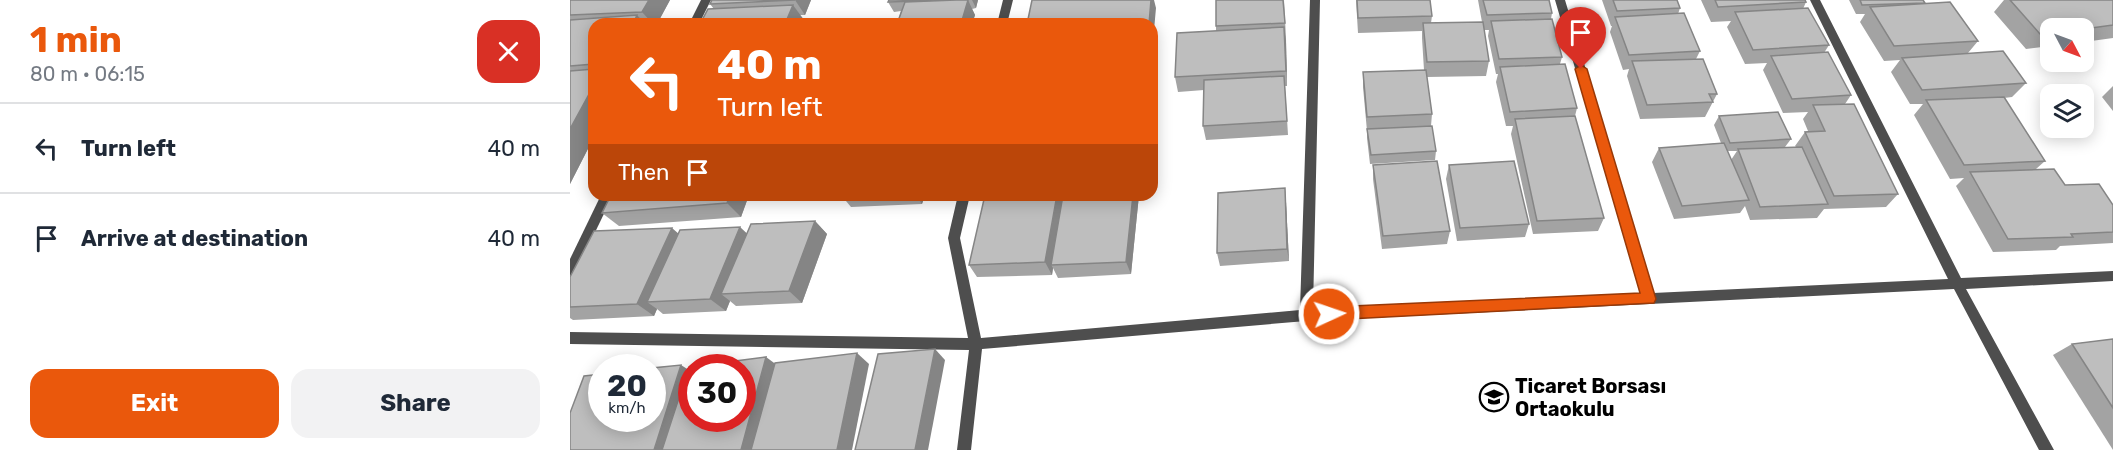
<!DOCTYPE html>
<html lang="en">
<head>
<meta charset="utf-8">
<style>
  :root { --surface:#fff; --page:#f2f2f3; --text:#1f2937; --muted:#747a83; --line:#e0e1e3; --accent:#ea580c }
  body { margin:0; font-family:Rubik,sans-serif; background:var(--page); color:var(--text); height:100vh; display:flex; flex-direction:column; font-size:22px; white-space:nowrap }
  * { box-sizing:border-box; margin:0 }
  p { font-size:20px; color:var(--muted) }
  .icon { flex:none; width:33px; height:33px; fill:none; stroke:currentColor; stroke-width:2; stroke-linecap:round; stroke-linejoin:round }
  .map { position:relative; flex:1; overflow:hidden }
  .details { display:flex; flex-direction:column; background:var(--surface); width:570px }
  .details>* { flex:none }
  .guide { position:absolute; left:18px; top:18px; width:570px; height:183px; border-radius:18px; box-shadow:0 3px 15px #0003; background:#ea580c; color:#fff; overflow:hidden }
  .needle { width:39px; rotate:131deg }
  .controls { position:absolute; left:1470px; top:18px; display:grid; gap:12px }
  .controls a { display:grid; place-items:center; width:54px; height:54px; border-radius:12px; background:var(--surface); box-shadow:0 3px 15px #0003; font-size:30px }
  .speed { position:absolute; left:18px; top:354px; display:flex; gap:12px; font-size:30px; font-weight:700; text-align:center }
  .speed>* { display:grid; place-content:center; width:78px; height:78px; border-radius:50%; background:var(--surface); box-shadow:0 3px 15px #0003; line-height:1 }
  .speed small { font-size:15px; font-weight:400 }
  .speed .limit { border:9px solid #d22; background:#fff; color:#111 }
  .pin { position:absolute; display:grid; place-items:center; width:51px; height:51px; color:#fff; margin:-62px -26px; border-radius:50% 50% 50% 0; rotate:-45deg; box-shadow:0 0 6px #0007 }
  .pin .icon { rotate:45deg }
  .me { position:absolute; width:66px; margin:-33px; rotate:87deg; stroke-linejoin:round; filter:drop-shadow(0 0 4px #0008) }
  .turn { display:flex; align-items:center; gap:21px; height:126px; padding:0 30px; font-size:27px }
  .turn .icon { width:78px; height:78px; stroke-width:2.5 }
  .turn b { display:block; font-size:42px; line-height:51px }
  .then { display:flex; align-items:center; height:57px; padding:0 30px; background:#0003; gap:12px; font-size:22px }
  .round { display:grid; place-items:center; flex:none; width:63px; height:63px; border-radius:18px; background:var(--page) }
  .overview { display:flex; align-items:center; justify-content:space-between; height:102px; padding:0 30px }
  h1 { font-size:36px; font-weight:700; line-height:45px; color:var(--accent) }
  .button { display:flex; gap:12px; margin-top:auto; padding:12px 30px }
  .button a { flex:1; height:69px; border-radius:18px; background:var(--accent); color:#fff; font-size:24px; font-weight:700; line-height:69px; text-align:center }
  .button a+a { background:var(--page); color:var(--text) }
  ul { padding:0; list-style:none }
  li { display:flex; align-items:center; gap:18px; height:90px; padding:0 30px; border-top:2px solid var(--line) }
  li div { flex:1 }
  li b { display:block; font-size:22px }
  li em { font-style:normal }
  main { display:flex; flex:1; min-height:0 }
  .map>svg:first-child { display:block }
</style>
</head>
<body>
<main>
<section class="details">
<div class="overview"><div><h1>1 min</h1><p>80 m · 06:15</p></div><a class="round" style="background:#d93025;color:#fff"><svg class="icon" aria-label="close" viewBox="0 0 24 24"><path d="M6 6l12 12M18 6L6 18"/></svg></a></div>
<ul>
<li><svg class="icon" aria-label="left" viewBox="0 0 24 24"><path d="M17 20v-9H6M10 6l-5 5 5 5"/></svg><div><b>Turn left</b></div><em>40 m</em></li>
<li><svg class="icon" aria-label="arrive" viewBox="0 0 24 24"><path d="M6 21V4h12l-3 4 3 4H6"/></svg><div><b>Arrive at destination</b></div><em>40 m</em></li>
</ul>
<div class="button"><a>Exit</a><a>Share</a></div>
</section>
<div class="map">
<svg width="1543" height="450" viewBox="0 0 1543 450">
  <rect width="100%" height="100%" fill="#fff"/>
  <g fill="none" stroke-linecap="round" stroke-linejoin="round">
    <!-- minor -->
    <g fill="#4e4e4e" fill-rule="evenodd">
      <polygon points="131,0 141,0 129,24 119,24"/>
      <polygon points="433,0 443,0 437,24 427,24"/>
      <polygon points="740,0 750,0 743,309 1071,293 985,0 995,0 1083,293 1378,279 1240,0 1250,0 1391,278 1543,271 1543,281 1396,289 1484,450 1469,450 1384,289 736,321 412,349 401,450 387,450 399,350 0,344 0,332 398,338 378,238 388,195 400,195 390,238 411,338 730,310"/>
      <polygon points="31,195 43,195 4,276 0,277 0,259"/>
    </g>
  </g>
  <!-- wall -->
  <g fill="#a3a3a3" fill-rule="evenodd">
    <polygon points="0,0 100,0 87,24 24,24 24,137 0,184"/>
    <polygon points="142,0 241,0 235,15 230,15 234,20 144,9 140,4"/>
    <polygon points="319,0 408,0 406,8 402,9 405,15 402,24 327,24 331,11 324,12 318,2"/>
    <polygon points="714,0 716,38 717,86 715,86 718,135 636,140 633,126 634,90 608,92 605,77 646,31 646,26"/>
    <polygon points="786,0 860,0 862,16 861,23 912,22 908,0 979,0 982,13 981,19 992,57 990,64 1007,108 1005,116 1034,218 1028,231 963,234 941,134 943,126 936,126 926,82 928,74 926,74 918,36 919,30 914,30 919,61 916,76 857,77 862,114 861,126 866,151 865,160 800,164 797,138 797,131 793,87 793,72 854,70 852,38 852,31 788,33"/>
    <polygon points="1032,0 1107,0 1110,8 1108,14 1130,51 1126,59 1147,94 1135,117 1070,119 1057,76 1059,69 1053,70 1040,32 1042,26 1041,26"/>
    <path d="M1131 0H1235L1236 2 1233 9 1259 45 1254 53 1281 95 1275 104 1328 194 1316 207 1254 209 1247 218 1180 220 1175 206 1170 213 1104 219 1082 162 1089 148 1151 143 1144 125 1149 116 1221 139 1215 147H1226L1225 146 1235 132 1238 131 1233 119 1238 112 1213 113 1193 70 1197 63 1175 64 1157 27 1161 21 1141 22ZM1157 151H1167L1161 160Z"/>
    <polygon points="1279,0 1353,0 1355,3 1408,41 1398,53 1456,83 1442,97 1434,98 1475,161 1466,169 1495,185 1543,205 1543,243 1490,246 1486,250 1423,252 1386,186 1394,178 1380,179 1344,115 1353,104 1340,104 1321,72 1330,60 1314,61 1290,22 1295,14 1286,14"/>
    <polygon points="1434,0 1543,0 1543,38 1514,42 1514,28 1480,28 1480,46 1456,49 1424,12"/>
    <polygon points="1543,86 1543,111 1532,97"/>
    <polygon points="803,165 880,231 877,244 812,249 803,179"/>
    <polygon points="879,165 959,224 955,237 887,241 876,179"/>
    <polygon points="179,195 171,217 49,226 32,213"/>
    <polygon points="271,195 355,195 352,204 281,207"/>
    <polygon points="569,195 561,274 488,278 483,268 482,275 407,277 399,265"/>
    <polygon points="716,202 719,261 650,266 647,253"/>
    <polygon points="245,221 257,234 232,303 166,306 160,301 156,311 93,314 87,309 84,316 3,320 0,318 0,277 108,233 177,233"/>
    <polygon points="1543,339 1543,450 1483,355 1502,344"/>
  </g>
  <!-- shaded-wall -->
  <g fill="#858585">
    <polygon points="79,0 100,0 87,24 83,24 72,12"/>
    <polygon points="225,0 241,0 235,15"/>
    <polygon points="398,0 405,15 402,24 391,24"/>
    <polygon points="402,0 408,0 406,8"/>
    <polygon points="581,0 584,0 586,8 583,41 584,48 582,70 582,24 579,24"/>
    <polygon points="223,5 234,20 232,24 215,24"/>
    <polygon points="67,15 75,24 63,24"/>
    <polygon points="714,27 716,42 717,86 716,71"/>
    <polygon points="24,85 24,137 0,184 0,129"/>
    <polygon points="715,188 716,202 719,261 717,249"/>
    <polygon points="160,195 179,195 171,217 157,203"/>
    <polygon points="346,195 355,195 352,204"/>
    <polygon points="487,195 496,195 481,265 483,268 482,275 475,262"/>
    <polygon points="563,195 569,195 561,274 556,262"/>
    <polygon points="245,221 257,234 232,303 219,291"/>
    <polygon points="170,227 184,240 151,294 160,301 156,311 140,299"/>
    <polygon points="102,228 117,241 77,302 87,309 84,316 67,304"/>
    <polygon points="365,349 375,360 358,450 345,450"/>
    <polygon points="287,353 299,364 282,450 267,450"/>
    <polygon points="196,357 211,368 190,450 171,450"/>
    <polygon points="111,365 122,372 105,450 84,450"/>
  </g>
  <!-- building -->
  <g fill="#bebebe" stroke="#858585" stroke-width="1.5" fill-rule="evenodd">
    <polygon points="0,0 79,0 72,12 0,15"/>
    <polygon points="142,0 225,0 140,4"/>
    <polygon points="319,0 379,0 318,2"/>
    <polygon points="386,0 398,0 391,24 327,24 335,2"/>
    <polygon points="462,0 581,0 579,24 457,24"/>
    <polygon points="646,0 713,0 715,23 646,26"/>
    <polygon points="787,0 860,0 862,16 788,18"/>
    <polygon points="913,0 979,0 982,13 917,15"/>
    <polygon points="1043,0 1107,0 1110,8 1047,11"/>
    <polygon points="1145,0 1235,0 1236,2 1148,7"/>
    <polygon points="1290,0 1353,0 1355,3 1292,5"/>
    <polygon points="1440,0 1543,0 1543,25 1514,29 1480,28 1480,33 1470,34"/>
    <polygon points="1380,2 1408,41 1324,46 1300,7"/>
    <polygon points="223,5 215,24 130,24 138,9"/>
    <polygon points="1238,8 1259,45 1183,50 1165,12"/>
    <polygon points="1114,13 1130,51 1059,55 1045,17"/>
    <polygon points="67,15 63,24 24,24 24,64 0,66 0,20"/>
    <polygon points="982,19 992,57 929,59 921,21"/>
    <polygon points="913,22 919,61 857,62 853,23"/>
    <polygon points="714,27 716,71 605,77 607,33"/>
    <polygon points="1433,51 1456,83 1352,90 1332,58"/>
    <polygon points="1258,52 1281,95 1222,99 1201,56"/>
    <polygon points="1133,59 1147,94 1139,94 1143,102 1077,105 1062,61"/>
    <polygon points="995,64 1007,108 940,112 930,67"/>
    <polygon points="24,69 24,85 0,129 0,71"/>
    <polygon points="856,70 862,114 797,117 793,72"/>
    <polygon points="714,76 717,121 633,126 634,80"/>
    <polygon points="1434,97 1475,161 1394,165 1356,100"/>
    <polygon points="1284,104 1328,194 1264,196 1235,132 1255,131 1243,105"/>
    <polygon points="1208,112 1221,139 1160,143 1149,116"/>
    <polygon points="1005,116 1034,218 967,221 945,119"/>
    <polygon points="862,126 866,151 801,155 797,129"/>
    <polygon points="1154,143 1179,200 1112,206 1089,148"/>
    <polygon points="1232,147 1258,204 1190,207 1168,149"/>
    <polygon points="867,161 880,231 813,236 803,165"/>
    <polygon points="944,161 959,224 890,228 879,165"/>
    <polygon points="1484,169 1495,185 1529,184 1543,205 1543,232 1501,234 1503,237 1438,239 1400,172"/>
    <polygon points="715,188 717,249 647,253 648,193"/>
    <polygon points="41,195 160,195 157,203 32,213"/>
    <polygon points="415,195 487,195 475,262 399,265"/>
    <polygon points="493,195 563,195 556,262 481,265"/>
    <polygon points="245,221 219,291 151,294 181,224"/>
    <polygon points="170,227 140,299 77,302 110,230"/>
    <polygon points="102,228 67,304 0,307 0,277 24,231"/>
    <polygon points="1543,339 1543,408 1502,344"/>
    <polygon points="365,349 345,450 285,450 308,354"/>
    <polygon points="287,353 267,450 181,450 205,363"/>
    <path d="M196 357 171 450H92L119 367ZM122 368H172V418H122Z"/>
    <polygon points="111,365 84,450 0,450 0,413 14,376 32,374 32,418 82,418 82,368"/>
  </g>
  <!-- route -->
  <polygon fill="#ea580c" stroke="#983908" stroke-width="1.5" points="1011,65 1017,69 1086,299 1084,303 759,320 754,319 752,314 754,309 759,307 1070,293 1005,69"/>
  <!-- icons -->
  <defs>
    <g id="school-ring" transform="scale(1.5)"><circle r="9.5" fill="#fff" stroke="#000" stroke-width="1.5"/><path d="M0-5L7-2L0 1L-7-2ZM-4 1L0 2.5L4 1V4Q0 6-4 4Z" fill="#000"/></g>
  </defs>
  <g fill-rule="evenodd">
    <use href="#school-ring" x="924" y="397"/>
  </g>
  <g text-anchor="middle" stroke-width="5" stroke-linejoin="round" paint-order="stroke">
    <!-- poi labels -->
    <g font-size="20" font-weight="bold" fill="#000" stroke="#fff" text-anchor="start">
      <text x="945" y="393">Ticaret Borsası<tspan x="945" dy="23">Ortaokulu</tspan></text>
    </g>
  </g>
</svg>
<div class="controls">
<a><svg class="needle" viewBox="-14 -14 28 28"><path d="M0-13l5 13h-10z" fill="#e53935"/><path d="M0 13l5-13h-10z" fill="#747a83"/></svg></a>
<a><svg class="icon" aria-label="layers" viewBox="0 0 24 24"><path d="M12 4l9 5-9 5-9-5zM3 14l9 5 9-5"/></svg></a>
</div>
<div class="speed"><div>20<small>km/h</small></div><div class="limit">30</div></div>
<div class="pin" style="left:1011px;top:69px;background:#d93025"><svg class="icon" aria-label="arrive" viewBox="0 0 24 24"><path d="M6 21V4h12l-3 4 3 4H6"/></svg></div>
<svg class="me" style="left:759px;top:314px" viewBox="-20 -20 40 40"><circle r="17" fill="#ea580c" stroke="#fff" stroke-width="3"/><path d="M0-11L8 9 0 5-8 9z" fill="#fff"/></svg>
<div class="guide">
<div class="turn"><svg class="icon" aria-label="left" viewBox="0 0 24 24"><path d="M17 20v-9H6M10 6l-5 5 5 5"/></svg><div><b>40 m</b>Turn left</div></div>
<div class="then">Then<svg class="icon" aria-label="arrive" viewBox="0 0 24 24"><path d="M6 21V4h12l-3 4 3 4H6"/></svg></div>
</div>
</div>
</main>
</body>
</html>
